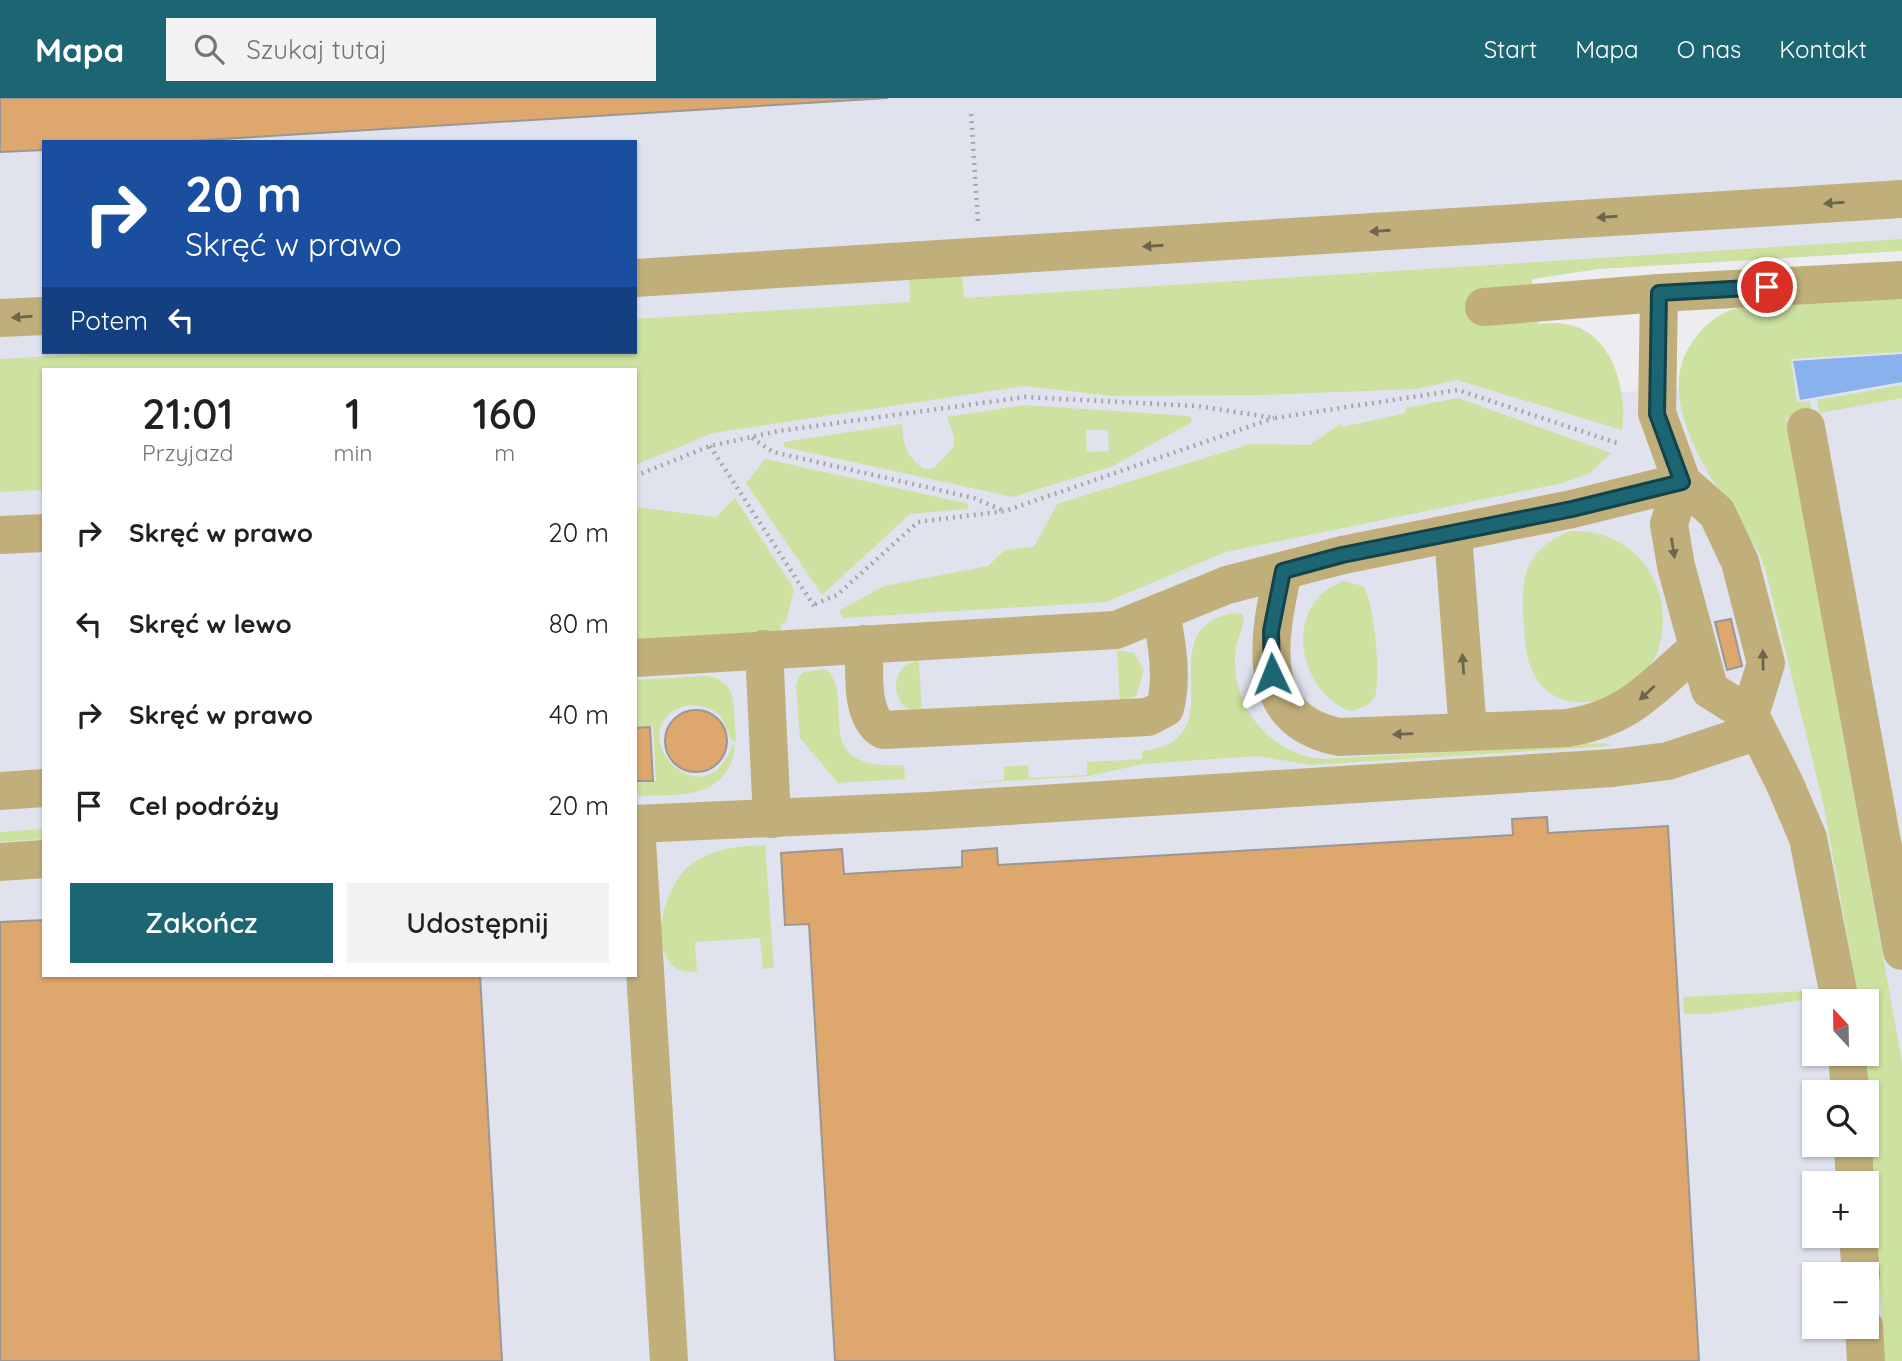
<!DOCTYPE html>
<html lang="pl">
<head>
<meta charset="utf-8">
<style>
  :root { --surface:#fff; --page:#f2f2f2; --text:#202124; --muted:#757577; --accent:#1c6572 }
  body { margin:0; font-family:Quicksand,sans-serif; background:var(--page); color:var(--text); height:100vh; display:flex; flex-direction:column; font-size:26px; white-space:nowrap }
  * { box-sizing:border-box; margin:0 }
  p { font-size:23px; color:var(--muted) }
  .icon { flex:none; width:38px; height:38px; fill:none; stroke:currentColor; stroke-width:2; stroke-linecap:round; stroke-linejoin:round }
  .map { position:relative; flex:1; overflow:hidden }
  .side { position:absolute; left:42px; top:270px; width:595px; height:609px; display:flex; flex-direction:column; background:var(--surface); border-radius:0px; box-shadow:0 2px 5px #0004 }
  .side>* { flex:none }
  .top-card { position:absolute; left:42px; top:42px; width:595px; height:214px; border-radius:0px; box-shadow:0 2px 5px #0004; background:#1a4fa0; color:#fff; overflow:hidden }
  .needle { width:46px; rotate:338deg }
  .fabs { position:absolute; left:1802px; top:891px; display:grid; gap:14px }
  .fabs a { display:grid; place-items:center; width:77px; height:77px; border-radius:0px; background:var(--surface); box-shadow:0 2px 5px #0004; font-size:35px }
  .pin { position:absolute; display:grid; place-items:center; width:60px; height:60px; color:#fff; margin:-30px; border:4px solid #fff; border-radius:50%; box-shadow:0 2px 7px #0007 }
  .me { position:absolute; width:77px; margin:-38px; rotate:358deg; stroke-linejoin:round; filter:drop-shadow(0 0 5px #0008) }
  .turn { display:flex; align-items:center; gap:24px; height:147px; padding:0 28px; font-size:32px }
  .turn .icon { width:91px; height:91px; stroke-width:2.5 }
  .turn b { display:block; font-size:49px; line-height:60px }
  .then { display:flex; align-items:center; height:66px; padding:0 28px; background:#0003; gap:14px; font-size:26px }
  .eta { display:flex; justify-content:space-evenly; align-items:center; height:119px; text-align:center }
  .eta b { font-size:42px; font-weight:600; line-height:49px }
  .cta { display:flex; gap:14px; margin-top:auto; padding:14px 28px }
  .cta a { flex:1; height:80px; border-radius:0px; background:var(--accent); color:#fff; font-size:28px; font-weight:600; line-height:80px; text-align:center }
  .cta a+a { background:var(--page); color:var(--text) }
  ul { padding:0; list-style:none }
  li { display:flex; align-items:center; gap:21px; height:91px; padding:0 28px }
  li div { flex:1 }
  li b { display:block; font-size:26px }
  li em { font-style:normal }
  header { display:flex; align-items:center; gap:42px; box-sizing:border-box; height:98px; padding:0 35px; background:var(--accent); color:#fff }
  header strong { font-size:33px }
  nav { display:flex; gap:38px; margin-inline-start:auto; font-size:24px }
  .search { width:490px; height:63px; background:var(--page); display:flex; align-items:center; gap:18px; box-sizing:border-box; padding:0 24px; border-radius:0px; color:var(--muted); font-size:26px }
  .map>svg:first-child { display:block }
</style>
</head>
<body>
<header>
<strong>Mapa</strong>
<div class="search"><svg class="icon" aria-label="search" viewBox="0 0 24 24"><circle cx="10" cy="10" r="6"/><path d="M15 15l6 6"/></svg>Szukaj tutaj</div>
<nav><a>Start</a><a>Mapa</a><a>O nas</a><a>Kontakt</a></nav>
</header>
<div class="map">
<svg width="1902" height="1263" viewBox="0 0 1902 1263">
  <rect width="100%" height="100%" fill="#ededf1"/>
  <!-- built -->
  <g fill="#e0e2ee" fill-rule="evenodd">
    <polygon points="0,0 1902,0 1902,153 1598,171 1532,181 635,249 635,44 44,44 44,254 547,254 44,271 0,284"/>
    <path d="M1528 225 1563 298 1763 285 1755 237 1902 229V1263H0V314L44 312V877H635V277ZM1815 903H1867V956H1815ZM1815 994H1867V1046H1815ZM1815 1085H1867V1138H1815ZM1815 1176H1867V1228H1815Z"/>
  </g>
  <!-- green -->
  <g fill="#cde2a0" fill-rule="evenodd">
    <path d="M1902 141V153L1598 171 1532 181 1538 226C1547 226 1557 224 1565 226 1612 232 1628 293 1622 332L1457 282 1416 291 1265 297 1113 298 1024 288 713 335 635 367V271H44V418L41 392 0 394V261L121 254H635V221L910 204 909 182 962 178 964 200Z"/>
    <path d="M1902 200V254L1791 261 1797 304 1810 303 1812 315 1786 320 1902 964V1263H1884L1867 956V903H1859L1824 709 1765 470 1758 453C1726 401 1649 308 1691 246 1701 231 1714 218 1731 212 1749 206 1771 207 1790 206 1827 204 1865 202 1902 200Z"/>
    <polygon points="1902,287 1902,300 1819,315 1817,302"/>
    <polygon points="1458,300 1611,355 1590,375 1563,385 1226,454 1106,504 843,520 839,513 884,488 988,468 1005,452 1034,449 1057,406 1250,346 1310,347 1340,326 1342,329 1406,315 1405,310"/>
    <path d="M1024 307 1190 318 1192 324 1113 368 1013 399 784 349V344L902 326C903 347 907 359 924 371L934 370 953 350 954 339 947 319ZM1108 332 1109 353 1087 354 1086 332Z"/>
    <polygon points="765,361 969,406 967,411 910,416 822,497 746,385"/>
    <polygon points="735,400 794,491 786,525 781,526 781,533 635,542 635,409 716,419"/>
    <path d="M1571 433C1636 430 1678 491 1658 552 1651 573 1633 586 1614 596 1584 612 1545 606 1531 570 1525 556 1525 541 1524 527 1520 483 1523 451 1571 433Z"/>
    <path d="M1344 483 1363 488C1374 500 1382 586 1374 600 1369 608 1359 611 1350 613 1296 593 1282 504 1344 483Z"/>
    <path d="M1233 515 1242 516 1244 522C1241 535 1235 546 1235 559 1233 611 1271 656 1322 661L1604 645 1611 648 1311 667 1258 658 1143 666 1089 678 957 686 1004 682V669L1028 667 1029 680 1087 677V664L1142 661V653C1241 642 1144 532 1233 515Z"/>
    <polygon points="1117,552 1134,555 1144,572 1136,598 1120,604"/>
    <path d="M919 563 922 614C890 615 886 566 919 563Z"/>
    <path d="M826 571C859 603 804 673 904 667L905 681 838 685 800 640 796 589 799 579 804 574Z"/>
    <path d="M708 578C743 585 731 617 737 644L732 643 720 617C708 608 693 604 679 610 621 637 706 727 733 645L735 652C723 704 678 696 635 698V685L656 683 653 628 635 629V582Z"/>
    <polygon points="44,731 44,741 0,744 0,734"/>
    <path d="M765 747 774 870 763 871 760 840 695 844 697 874C690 874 682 874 676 870 646 849 666 782 693 765 715 750 739 748 765 747Z"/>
    <polygon points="1808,893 1809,901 1709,916 1684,916 1683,899"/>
  </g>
  <!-- water -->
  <polygon fill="#88b1ee" points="1902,256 1902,284 1800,302 1793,263"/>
  <!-- building -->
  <g fill="#dea76d" stroke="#9a9795" stroke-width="2">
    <polygon points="0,0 888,0 173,44 44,44 44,52 0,54"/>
    <polygon points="1731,521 1742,568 1727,572 1715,524"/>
    <circle cx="696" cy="643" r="31"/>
    <polygon points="650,629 653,683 635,683 635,630"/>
    <polygon points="1547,719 1548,735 1668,728 1699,1263 835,1263 809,826 785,827 781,755 842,751 844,776 962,769 962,753 997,750 998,767 1513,737 1512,721"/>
    <polygon points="44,822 44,877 480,877 502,1263 0,1263 0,824"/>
  </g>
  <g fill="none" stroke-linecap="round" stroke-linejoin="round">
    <!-- path -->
    <g stroke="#a6a7aa" stroke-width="4.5" stroke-dasharray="2 5" stroke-linecap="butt">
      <polyline points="971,16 978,124"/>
      <polyline points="752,340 773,354 974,400 1004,413"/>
      <polyline points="710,348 814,508"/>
      <polyline points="635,378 710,348 779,333 1025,299 1197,308 1275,320 1458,292 1620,346"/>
      <polyline points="815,506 837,497 918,424 1005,413 1274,320"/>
    </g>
    <!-- minor -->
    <g stroke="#c1af7b" stroke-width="38">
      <polyline points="635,180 1902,101"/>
      <polyline points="1659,195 1657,315 1682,384 1717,415 1740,464 1766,565 1750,617"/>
      <polyline points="1484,209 1659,195 1902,182"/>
      <polyline points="0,220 44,218"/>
      <polyline points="1806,329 1902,853"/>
      <polyline points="1682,384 1669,426 1676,468 1707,582 1710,592 1750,617 1784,684 1808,740 1840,903"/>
      <polyline points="1453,436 1468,634"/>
      <polyline points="0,437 44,435"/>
      <path d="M1283 473C1269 538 1251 621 1339 639L1568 630C1632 619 1651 589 1698 550"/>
      <path d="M864 546C865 571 859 617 883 632L1148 619 1165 610C1173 580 1167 545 1161 514"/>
      <polyline points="764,551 772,721"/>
      <polyline points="635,560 1116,532 1227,487 1343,457 1572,411 1682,384"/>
      <polyline points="0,693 44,690"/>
      <polyline points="635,726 928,713 1613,670 1668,663 1758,633"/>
      <polyline points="636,726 669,1263"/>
      <polyline points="0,764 44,761"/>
      <polyline points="1847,956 1850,994"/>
      <polyline points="1853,1046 1855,1085"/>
      <polyline points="1858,1138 1861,1176"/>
      <polyline points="1864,1228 1866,1263"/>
    </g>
  </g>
  <!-- one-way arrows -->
  <defs><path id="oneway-solid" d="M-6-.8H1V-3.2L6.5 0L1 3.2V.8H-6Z" transform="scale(1.75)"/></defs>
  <g fill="#6e664c">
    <use href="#oneway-solid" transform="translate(1834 105) rotate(176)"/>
    <use href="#oneway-solid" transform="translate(1607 119) rotate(176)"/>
    <use href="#oneway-solid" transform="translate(1380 133) rotate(176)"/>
    <use href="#oneway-solid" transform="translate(1153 148) rotate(176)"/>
    <use href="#oneway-solid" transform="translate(22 219) rotate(176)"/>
    <use href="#oneway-solid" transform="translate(1673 450) rotate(81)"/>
    <use href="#oneway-solid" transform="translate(1763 562) rotate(-91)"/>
    <use href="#oneway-solid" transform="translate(1463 566) rotate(-94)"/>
    <use href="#oneway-solid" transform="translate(1647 595) rotate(137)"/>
    <use href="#oneway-solid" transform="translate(1403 636) rotate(178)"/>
  </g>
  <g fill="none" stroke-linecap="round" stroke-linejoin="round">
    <!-- route casing -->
    <g stroke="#12424a" stroke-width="18">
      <polyline id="route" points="1272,576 1271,533 1283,473 1342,457 1572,411 1682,384 1657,316 1659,195 1767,189"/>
    </g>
    <!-- route -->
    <use href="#route" stroke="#1c6572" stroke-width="12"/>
  </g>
</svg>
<div class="fabs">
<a><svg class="needle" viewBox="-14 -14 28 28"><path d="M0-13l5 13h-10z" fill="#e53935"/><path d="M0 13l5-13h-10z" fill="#757577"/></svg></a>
<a><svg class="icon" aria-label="search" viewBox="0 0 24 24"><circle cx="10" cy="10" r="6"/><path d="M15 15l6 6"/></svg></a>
<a>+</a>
<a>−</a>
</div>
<div class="pin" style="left:1767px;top:189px;background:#d93025"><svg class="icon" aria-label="arrive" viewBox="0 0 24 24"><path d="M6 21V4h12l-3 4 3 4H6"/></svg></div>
<svg class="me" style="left:1272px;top:576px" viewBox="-20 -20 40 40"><path d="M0-17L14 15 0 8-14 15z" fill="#1c6572" stroke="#fff" stroke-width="4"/></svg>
<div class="top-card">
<div class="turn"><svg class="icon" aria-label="right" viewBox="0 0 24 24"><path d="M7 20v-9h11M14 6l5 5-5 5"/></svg><div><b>20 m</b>Skręć w prawo</div></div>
<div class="then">Potem<svg class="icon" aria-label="left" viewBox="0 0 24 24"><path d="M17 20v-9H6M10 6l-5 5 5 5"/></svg></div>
</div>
<section class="side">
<div class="eta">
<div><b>21:01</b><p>Przyjazd</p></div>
<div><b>1</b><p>min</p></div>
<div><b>160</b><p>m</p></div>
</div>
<ul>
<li><svg class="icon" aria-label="right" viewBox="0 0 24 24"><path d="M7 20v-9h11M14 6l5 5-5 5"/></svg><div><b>Skręć w prawo</b></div><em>20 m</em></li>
<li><svg class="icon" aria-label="left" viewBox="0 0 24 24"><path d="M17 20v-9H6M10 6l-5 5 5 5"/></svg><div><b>Skręć w lewo</b></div><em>80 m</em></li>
<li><svg class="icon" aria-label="right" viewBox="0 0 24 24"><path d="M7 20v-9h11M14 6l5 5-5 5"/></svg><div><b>Skręć w prawo</b></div><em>40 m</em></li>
<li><svg class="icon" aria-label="arrive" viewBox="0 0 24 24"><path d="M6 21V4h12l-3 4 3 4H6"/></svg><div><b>Cel podróży</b></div><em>20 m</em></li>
</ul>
<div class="cta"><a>Zakończ</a><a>Udostępnij</a></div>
</section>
</div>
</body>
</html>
